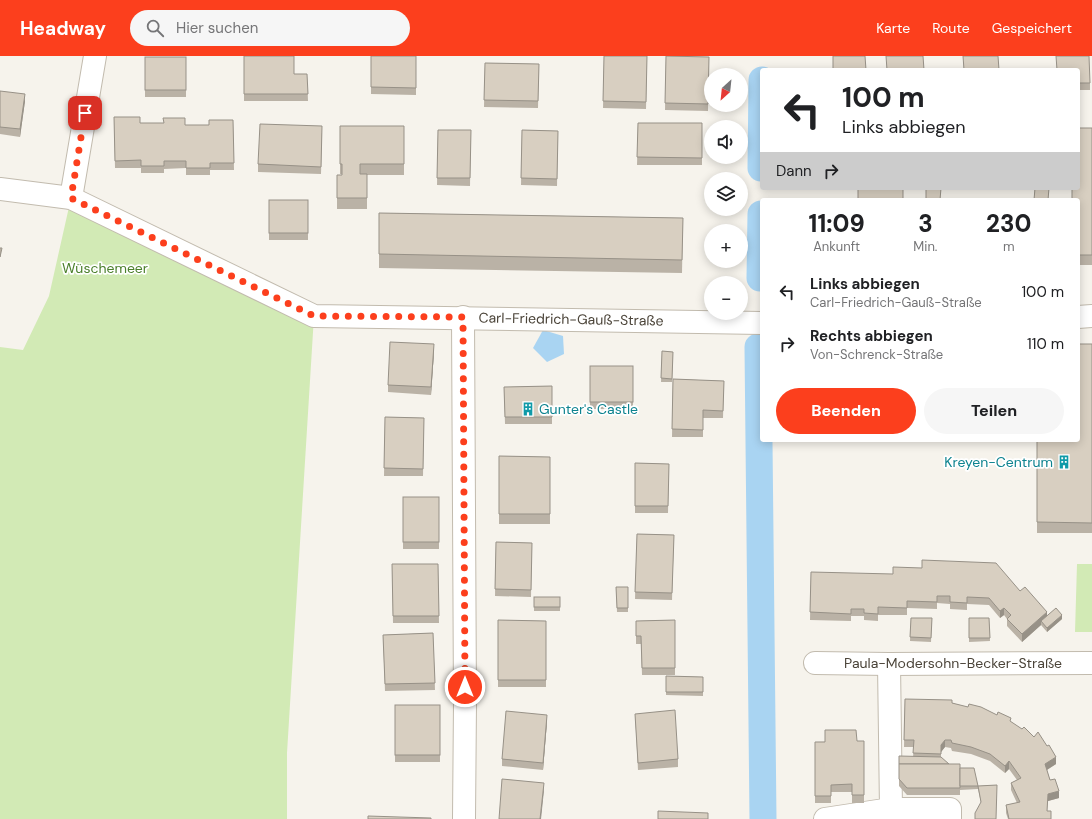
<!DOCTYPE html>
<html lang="de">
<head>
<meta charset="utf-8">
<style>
  :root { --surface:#fff; --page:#f6f6f6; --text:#202124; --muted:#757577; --accent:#fc3f1d }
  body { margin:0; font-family:"DM Sans",sans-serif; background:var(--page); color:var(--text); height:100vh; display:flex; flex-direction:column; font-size:15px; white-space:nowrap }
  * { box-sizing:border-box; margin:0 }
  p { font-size:13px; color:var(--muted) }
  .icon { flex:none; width:22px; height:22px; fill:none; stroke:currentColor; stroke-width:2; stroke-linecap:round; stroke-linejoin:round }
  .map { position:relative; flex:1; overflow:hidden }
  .panel { position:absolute; left:760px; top:142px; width:320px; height:244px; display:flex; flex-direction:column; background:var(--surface); border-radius:4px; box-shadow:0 2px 10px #0003 }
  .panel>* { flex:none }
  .guide { position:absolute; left:760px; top:12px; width:320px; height:122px; border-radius:4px; box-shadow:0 2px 10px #0003; background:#fff; color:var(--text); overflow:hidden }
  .needle { width:26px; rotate:207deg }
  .buttons { position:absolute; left:704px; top:12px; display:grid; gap:8px }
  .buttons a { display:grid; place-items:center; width:44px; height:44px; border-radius:50%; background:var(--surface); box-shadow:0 2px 10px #0003; font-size:20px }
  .pin { position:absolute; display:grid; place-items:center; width:34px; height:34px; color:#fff; margin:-17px; border-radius:8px; box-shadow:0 2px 6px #0006 }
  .me { position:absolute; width:44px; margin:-22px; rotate:0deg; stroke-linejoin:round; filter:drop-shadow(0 0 3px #0008) }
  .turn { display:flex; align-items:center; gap:14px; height:84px; padding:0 16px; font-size:18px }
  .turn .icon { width:52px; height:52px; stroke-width:2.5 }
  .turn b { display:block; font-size:28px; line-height:34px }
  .then { display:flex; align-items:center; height:38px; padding:0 16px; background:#0003; gap:8px; font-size:15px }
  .eta { display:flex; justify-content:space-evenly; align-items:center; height:68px; text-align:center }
  .eta b { font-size:24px; font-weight:800; line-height:28px }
  .primary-button { display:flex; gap:8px; margin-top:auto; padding:8px 16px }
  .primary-button a { flex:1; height:46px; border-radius:24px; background:var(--accent); color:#fff; font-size:16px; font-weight:800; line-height:46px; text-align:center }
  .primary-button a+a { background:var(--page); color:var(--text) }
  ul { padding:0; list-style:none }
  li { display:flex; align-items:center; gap:12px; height:52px; padding:0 16px }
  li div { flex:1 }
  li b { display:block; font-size:15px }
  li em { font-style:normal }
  header { display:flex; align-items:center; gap:24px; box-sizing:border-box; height:56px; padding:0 20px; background:var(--accent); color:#fff }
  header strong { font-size:19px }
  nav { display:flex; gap:22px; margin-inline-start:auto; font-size:14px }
  .search { width:280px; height:36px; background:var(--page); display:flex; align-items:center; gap:10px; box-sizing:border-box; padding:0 14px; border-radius:22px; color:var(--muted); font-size:15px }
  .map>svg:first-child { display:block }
</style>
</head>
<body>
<header>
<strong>Headway</strong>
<div class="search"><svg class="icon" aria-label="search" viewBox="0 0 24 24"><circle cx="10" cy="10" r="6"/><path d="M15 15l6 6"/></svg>Hier suchen</div>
<nav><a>Karte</a><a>Route</a><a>Gespeichert</a></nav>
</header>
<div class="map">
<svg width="1092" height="763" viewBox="0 0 1092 763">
  <rect width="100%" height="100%" fill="#f6f3ec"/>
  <!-- green -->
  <g fill="#d2eab5">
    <polygon points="71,142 314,260 287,697 287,763 0,763 0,291 23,294 49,240"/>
    <polygon points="1077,508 1092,508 1092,576 1075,576"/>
  </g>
  <!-- water -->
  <polygon fill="#a9d4f2" points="543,274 563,280 564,298 547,306 533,292"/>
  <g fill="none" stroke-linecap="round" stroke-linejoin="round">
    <!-- canal -->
    <g stroke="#a9d4f2" stroke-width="27">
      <polyline points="761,112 762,24"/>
      <polyline points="760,222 761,158"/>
      <polyline points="758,291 763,763"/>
    </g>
    <!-- street casing -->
    <g stroke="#c2bbae" stroke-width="24">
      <g id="street">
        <polyline points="0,133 71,142 314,260 762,267"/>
        <polyline points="71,142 95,0"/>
        <polyline points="463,261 465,647 464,763"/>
        <polyline points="1078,261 1092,260"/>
        <polyline points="815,607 889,608 1092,607"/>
        <polyline points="825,763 891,753 889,608"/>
        <polyline points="891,763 891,753 950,753 950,763"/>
      </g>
    </g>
    <!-- street -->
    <use href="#street" stroke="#fff" stroke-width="22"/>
  </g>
  <!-- wall -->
  <g fill="#bab2a6">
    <polygon points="244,0 294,18 307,18 308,45 244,45"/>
    <polygon points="371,0 416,0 416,39 371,38"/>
    <polygon points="604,0 647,0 646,53 603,52"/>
    <polygon points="666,0 709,1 708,55 665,54"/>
    <rect x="145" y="1" width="41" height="40"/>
    <polygon points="485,7 539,8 538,52 484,51"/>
    <polygon points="1078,14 1090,27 1090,34 1078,34"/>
    <polygon points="0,35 25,45 20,81 0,78"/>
    <polygon points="114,61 140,67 185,69 209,69 233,64 234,114 210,114 210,119 186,119 186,112 164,113 164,117 141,117 141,112 115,112"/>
    <polygon points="638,67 702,67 702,109 637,109"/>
    <polygon points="340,70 404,70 404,119 367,119 367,153 337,153 337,119 342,119 342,118 340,118"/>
    <polygon points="1092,72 1092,209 1078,209 1078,144"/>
    <polygon points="438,74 471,74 470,130 437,129"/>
    <polygon points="522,74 558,75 557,130 521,129"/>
    <polygon points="322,77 321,118 258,116 258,108"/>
    <rect x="269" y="144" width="39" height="40"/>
    <polygon points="379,157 683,162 682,217 379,212"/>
    <polygon points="1092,288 1092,477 1037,477 1037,384"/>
    <polygon points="662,295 673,296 672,326 661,326"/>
    <polygon points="434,296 431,339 388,336 388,329"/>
    <rect x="590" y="310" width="43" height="43"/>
    <polygon points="673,323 724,325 723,362 703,362 703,381 672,381"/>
    <polygon points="552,330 552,368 505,368 504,331"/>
    <polygon points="385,361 424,362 423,420 384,420"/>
    <polygon points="499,400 550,401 550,468 499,468"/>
    <polygon points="635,407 669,408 668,457 635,457"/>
    <rect x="403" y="441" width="36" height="52"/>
    <polygon points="637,478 674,479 672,544 635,543"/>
    <polygon points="496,486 532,487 531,541 495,540"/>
    <polygon points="392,508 438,508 439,567 393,567"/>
    <polygon points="811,516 1020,535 1047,560 1062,563 1047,576 1041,569 1022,586 1007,570 1007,563 1004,559 1000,562 989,549 967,548 967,554 950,553 950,548 937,547 937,553 907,552 907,559 878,559 878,565 864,564 864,560 851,560 851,565 810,564"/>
    <polygon points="616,531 628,531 628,556 617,556"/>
    <rect x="534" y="541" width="26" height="14"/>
    <polygon points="911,562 932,562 931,586 910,585"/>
    <polygon points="969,562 989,562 990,585 969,586"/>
    <polygon points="498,564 546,565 546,631 498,631"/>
    <polygon points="675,564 675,619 642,619 641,588 636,588 636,565"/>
    <polygon points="433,577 435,634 385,635 383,579"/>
    <polygon points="666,620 703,621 703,640 666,639"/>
    <polygon points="905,643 952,647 1011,666 1056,708 1047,714 1050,724 1059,742 1048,745 1047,755 1051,763 1008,763 1006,757 1006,749 1017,747 1011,734 1011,727 1017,724 1009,713 1005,717 990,705 971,698 952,695 951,692 945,691 941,696 941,702 949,708 960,712 978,730 997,729 981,747 978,733 960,734 960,739 907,739 899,730 899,708 913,701 914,691 904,691"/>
    <rect x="395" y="649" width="45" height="57"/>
    <polygon points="635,658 678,703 678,711 638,714"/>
    <polygon points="547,666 543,714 502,710 502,703"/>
    <polygon points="864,685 864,747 852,747 852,736 831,736 831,747 815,747 815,686"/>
  </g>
  <!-- shaded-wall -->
  <g fill="#979187">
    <polygon points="25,38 25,45 20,81 20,73"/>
    <polygon points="434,288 434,296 431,339 431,331"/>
    <polygon points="1004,552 1004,559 1000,562 1000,555"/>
    <polygon points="1047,556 1047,563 1041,565 1041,569 1022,586 1022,578"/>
    <polygon points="1062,559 1062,563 1047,576 1047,572"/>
    <polygon points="547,659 547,666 543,714 543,707"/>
    <polygon points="945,684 945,691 941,696 941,705 941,689"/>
    <polygon points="1056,701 1056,708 1045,715 1045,708"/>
    <polygon points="1009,705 1009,713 1005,717 1005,710"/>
    <polygon points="544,727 544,734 541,763 540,763"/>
    <polygon points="1059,735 1059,742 1048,745 1048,738"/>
  </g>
  <!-- building -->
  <g fill="#d8cfc1" stroke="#979187">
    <polygon points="244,0 294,0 294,18 307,18 308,38 244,38"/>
    <polygon points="371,0 416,0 416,32 371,31"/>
    <polygon points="604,0 647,0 646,46 603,45"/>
    <polygon points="666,0 709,1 708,48 665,47"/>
    <polygon points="833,0 865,0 866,14 833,14"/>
    <polygon points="886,0 923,0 924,14 887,14"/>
    <polygon points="963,0 998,0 999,14 964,14"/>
    <polygon points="1056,0 1089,0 1090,27 1078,27 1078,14 1057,14"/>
    <rect x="145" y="1" width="41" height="33"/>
    <polygon points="485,7 539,8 538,45 484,44"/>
    <polygon points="0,35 25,38 20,73 0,71"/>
    <polygon points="114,61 140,61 140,67 164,67 163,62 185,62 185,69 209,69 209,64 233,64 234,107 210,107 210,112 186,112 186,105 164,105 164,110 141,110 141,104 115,105"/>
    <polygon points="638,67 702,67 702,102 637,101"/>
    <polygon points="260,68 322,70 321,111 258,108"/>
    <polygon points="340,70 404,70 404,108 360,108 360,118 367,118 367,142 337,142 337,119 342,119 342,108 340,108"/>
    <polygon points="1078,72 1092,72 1092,199 1078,199 1078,144 1072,144 1072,132 1078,132"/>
    <polygon points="438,74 471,74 470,122 437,122"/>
    <polygon points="522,74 558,75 557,123 521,122"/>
    <rect x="858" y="132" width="45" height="12"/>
    <polygon points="926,132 941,132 940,144 926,144"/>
    <polygon points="1035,132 1049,132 1048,144 1034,144"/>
    <rect x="269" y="144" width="39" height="33"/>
    <polygon points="379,157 683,162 682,204 379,198"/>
    <polygon points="0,192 2,192 0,201"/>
    <polygon points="390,286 434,288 431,331 388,329"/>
    <polygon points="1078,288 1092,288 1092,467 1037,466 1037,384 1078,384"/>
    <polygon points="662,295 673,296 672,323 661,322"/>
    <rect x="590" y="310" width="43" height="36"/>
    <polygon points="673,323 724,325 723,355 703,354 703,374 672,373"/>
    <polygon points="552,330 552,361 505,361 504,331"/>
    <polygon points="385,361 424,362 423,413 384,412"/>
    <polygon points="499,400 550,401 550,458 499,458"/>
    <polygon points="635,407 669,408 668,450 635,450"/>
    <rect x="403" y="441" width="36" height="45"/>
    <polygon points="637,478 674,479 672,537 635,536"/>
    <polygon points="496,486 532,487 531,534 495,533"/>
    <polygon points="922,504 996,507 1020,535 1025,531 1047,556 1022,578 1007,563 1011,559 1004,552 1000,555 989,542 967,541 967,547 950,546 950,540 937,540 937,546 907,545 907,552 878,551 878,558 864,557 864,553 851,553 851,558 810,556 811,516 893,518 893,511 922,512"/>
    <polygon points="392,508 438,508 439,560 393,560"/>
    <polygon points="616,531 628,531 628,552 617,552"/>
    <rect x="534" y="541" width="26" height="10"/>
    <polygon points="1056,552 1062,559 1047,572 1041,565"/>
    <polygon points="911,562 932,562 931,582 910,581"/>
    <polygon points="969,562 989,562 990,582 969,582"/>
    <polygon points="498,564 546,565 546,624 498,624"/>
    <polygon points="675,564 675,612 642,612 641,580 636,580 636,565"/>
    <polygon points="433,577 435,627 385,628 383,579"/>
    <polygon points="666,620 703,621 703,636 666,636"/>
    <polygon points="905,643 952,644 952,647 968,651 969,648 981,651 997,659 998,656 1011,662 1010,665 1022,673 1024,671 1034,681 1038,676 1047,690 1049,689 1056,701 1045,708 1050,724 1055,723 1059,735 1048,738 1047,755 1051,755 1051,763 1009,763 1006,749 1020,746 1011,727 1021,722 1009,705 1005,710 990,698 971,691 952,687 951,684 945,684 941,689 941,698 913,697 914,684 904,684"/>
    <rect x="395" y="649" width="45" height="50"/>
    <polygon points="675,654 678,703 638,707 635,658"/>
    <polygon points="506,655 547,659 543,707 502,703"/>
    <polygon points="825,674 856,674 857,685 864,685 864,739 852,739 852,728 831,729 831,740 815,740 815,686 825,686"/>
    <polygon points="899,700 941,701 949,708 899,708"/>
    <polygon points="899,708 960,708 960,732 907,732 899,723"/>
    <polygon points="960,712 974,712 978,730 997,729 996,763 975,763 975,757 981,746 978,730 960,730"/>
    <polygon points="502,723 544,727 540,763 499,763"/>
    <polygon points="658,755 708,757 708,763 658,763"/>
    <polygon points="368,760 431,762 431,763 368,763"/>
  </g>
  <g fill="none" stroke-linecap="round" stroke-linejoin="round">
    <!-- route -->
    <polyline stroke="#fc3f1d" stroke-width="7" stroke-dasharray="0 12.6" points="85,57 71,142 314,260 463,261 465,631"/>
  </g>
  <!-- icons -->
  <defs>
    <g id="building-bare" transform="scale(1.08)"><path d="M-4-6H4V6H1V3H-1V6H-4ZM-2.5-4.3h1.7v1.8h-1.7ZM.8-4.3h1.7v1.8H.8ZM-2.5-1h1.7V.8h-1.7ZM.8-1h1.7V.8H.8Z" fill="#0f9aa8" stroke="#fff" stroke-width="2.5" paint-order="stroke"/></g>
  </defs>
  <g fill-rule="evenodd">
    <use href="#building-bare" x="528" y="353"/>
    <use href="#building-bare" x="1064" y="406"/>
  </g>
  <g text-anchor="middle" stroke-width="3.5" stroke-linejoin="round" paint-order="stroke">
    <!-- park labels -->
    <g font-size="14" fill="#4a7f2a" stroke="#fff">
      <text x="105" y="217">Wüschemeer</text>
    </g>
    <!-- street labels -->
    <g font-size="14" fill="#4b4439" stroke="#fff">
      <text transform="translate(571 263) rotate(1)" y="5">Carl-Friedrich-Gauß-Straße</text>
      <text x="953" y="612">Paula-Modersohn-Becker-Straße</text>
    </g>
    <!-- culture labels -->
    <g font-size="14" fill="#0d838f" stroke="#fff" text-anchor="start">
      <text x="539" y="358">Gunter's Castle</text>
      <text x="1053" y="411" text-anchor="end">Kreyen-Centrum</text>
    </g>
  </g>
</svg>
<div class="buttons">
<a><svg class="needle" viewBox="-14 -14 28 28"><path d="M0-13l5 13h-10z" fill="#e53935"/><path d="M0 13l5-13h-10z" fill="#757577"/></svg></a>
<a><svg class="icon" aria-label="sound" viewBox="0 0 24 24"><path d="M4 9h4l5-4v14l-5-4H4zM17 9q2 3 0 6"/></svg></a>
<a><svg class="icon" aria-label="layers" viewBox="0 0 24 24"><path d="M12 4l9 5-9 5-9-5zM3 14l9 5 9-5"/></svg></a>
<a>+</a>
<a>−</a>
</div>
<div class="pin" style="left:85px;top:57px;background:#d93025"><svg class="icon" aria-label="arrive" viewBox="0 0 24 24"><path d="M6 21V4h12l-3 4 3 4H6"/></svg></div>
<svg class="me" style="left:465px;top:631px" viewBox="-20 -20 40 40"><circle r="17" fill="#fc3f1d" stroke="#fff" stroke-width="3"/><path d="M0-11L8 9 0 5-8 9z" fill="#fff"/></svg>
<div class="guide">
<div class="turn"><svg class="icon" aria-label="left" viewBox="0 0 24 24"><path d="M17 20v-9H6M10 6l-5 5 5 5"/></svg><div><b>100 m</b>Links abbiegen</div></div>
<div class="then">Dann<svg class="icon" aria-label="right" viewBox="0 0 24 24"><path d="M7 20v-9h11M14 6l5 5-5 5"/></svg></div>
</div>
<section class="panel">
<div class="eta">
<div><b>11:09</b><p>Ankunft</p></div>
<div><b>3</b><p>Min.</p></div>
<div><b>230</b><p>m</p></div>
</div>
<ul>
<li><svg class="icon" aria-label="left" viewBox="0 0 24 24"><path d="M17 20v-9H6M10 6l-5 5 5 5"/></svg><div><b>Links abbiegen</b><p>Carl-Friedrich-Gauß-Straße</p></div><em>100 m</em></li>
<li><svg class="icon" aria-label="right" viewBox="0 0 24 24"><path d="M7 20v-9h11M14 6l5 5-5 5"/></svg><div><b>Rechts abbiegen</b><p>Von-Schrenck-Straße</p></div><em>110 m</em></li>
</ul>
<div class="primary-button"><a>Beenden</a><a>Teilen</a></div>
</section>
</div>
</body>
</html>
